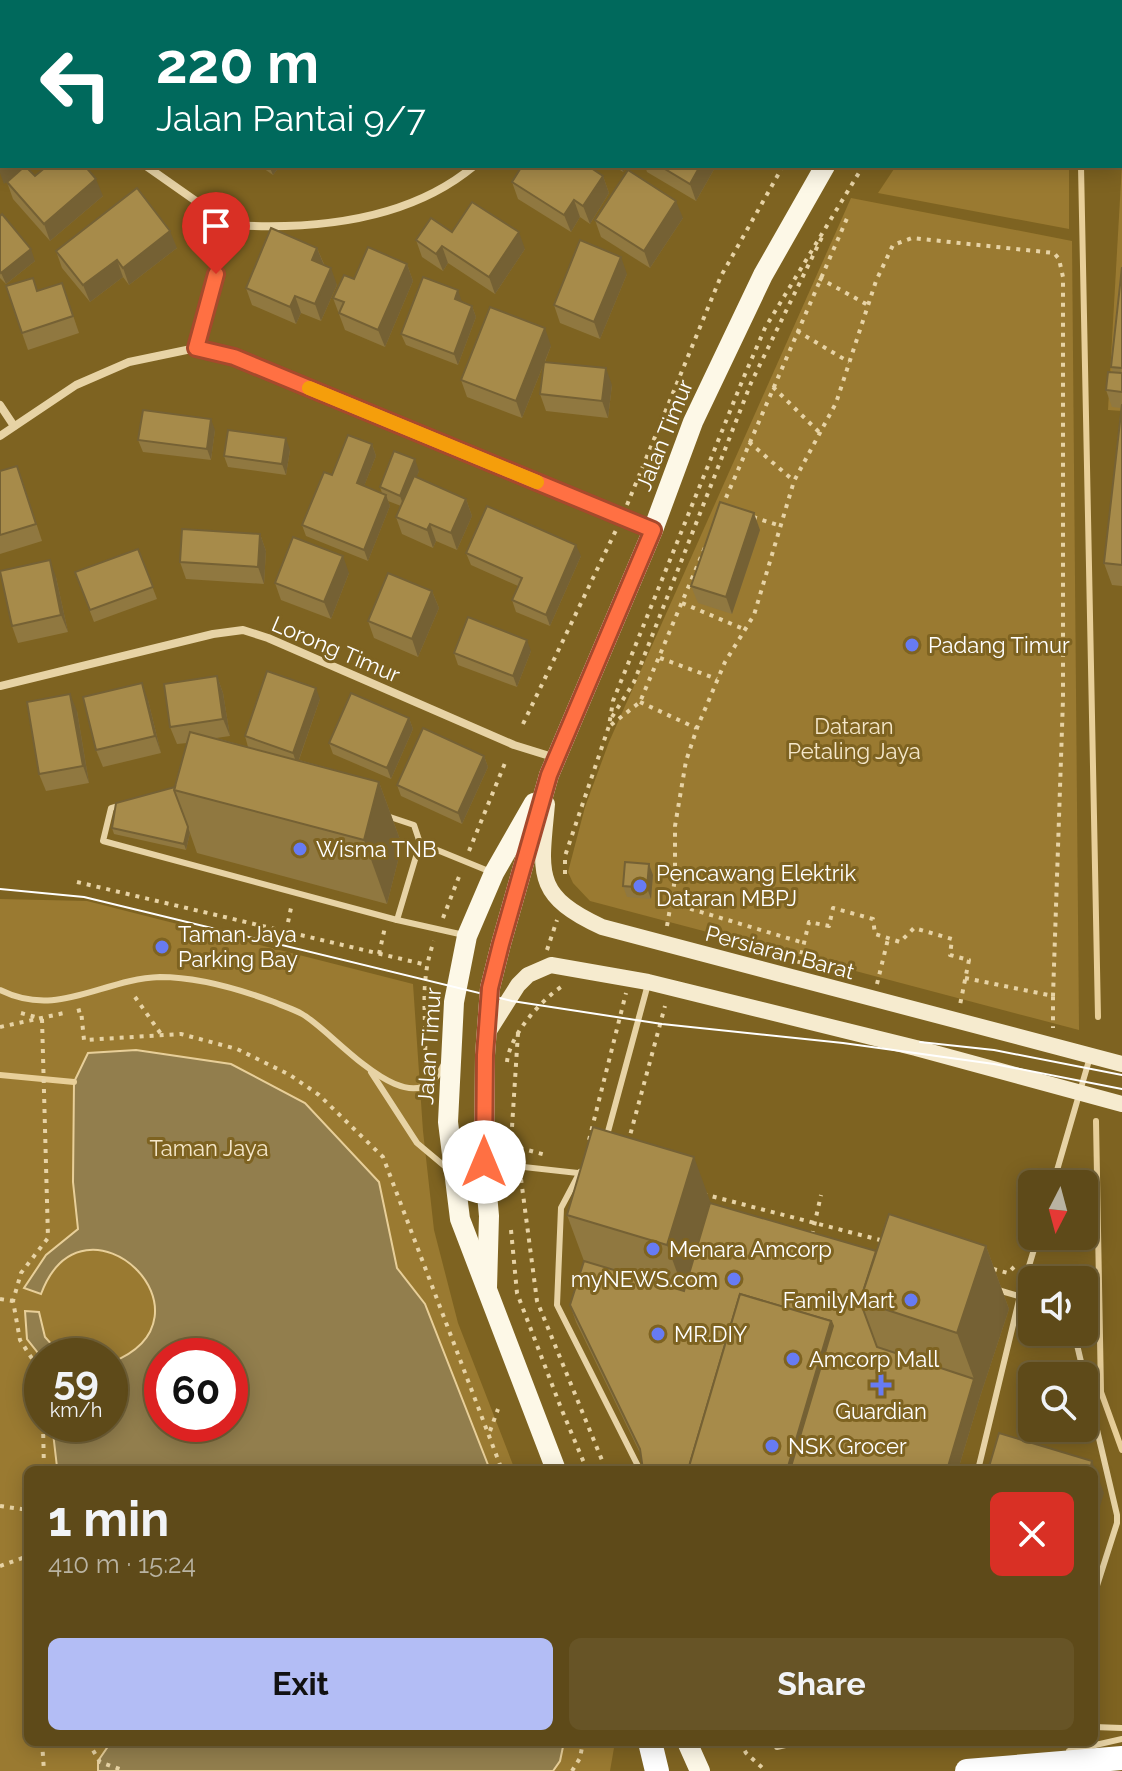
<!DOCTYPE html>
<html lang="en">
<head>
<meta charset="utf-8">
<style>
  :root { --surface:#5e4a19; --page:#675426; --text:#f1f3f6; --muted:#b9b3a2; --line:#736238; --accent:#b3bdf5 }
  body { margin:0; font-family:Raleway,sans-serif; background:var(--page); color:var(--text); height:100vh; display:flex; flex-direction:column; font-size:30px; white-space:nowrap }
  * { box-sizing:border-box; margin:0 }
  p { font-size:26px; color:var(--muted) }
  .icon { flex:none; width:44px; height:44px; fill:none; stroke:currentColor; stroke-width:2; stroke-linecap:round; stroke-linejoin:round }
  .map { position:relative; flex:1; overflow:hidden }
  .panel { position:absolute; left:24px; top:1466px; width:1074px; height:280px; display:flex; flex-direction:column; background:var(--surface); border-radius:12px; box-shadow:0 4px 20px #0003,0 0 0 2px var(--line) }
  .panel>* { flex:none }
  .banner { position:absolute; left:0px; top:0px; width:1122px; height:168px; box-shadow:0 4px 20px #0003,0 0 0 2px var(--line); background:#00695c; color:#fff; overflow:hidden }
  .needle { width:52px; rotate:186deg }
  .controls { position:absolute; left:1018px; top:1170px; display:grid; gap:16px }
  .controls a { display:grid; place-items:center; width:80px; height:80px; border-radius:12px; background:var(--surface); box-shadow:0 4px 20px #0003,0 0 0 2px var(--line); font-size:40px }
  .speed { position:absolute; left:24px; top:1338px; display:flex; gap:16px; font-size:40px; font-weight:700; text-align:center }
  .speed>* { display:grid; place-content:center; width:104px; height:104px; border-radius:50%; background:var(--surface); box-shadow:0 4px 20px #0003,0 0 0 2px var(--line); line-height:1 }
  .speed small { font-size:20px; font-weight:400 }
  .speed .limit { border:12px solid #d22; background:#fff; color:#111 }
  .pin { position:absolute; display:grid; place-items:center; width:68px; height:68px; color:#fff; margin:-82px -34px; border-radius:50% 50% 50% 0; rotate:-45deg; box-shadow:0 0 8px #0007 }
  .pin .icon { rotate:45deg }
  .me { position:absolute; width:88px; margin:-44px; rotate:0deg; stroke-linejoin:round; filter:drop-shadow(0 0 6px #0008) }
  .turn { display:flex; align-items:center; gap:28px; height:168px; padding:0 24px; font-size:36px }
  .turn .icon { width:104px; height:104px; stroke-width:2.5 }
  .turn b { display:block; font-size:56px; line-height:68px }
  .round { display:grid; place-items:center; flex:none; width:84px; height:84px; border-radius:12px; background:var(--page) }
  .summary { display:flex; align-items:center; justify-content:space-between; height:136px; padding:0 24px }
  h1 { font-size:48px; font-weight:700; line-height:60px }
  .action { display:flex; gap:16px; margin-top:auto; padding:16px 24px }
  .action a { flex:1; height:92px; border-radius:12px; background:var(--accent); color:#111; font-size:32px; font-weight:700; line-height:92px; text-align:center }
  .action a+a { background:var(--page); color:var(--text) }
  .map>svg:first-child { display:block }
</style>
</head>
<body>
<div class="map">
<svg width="1122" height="1771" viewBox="0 0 1122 1771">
  <rect width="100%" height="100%" fill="#7e6321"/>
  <!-- green -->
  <g fill="#9a7a31" fill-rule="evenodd">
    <polygon points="1122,164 1122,411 1108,410"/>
    <polygon points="896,166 1069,166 1069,229 878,193"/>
    <polygon points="851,198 1072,241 1079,1030 590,901 573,883 568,872 585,807 609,742"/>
    <path d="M0 899 87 901 413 984 423 1131 434 1230 458 1323 515 1470H28V1742H615L610 1771H0ZM42 1356H110V1424H42ZM162 1356H230V1424H162Z"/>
  </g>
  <!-- water -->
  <g fill="#927e4d" stroke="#e8cf99" stroke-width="2" fill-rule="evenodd">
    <path d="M136 1050 231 1064 305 1103 379 1182 397 1268 425 1304 490 1470H62L57 1467 52 1424H110V1363C227 1317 84 1180 41 1294L24 1288 46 1255 78 1229 73 1182 74 1082 88 1053ZM162 1356H230V1424H162Z"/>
    <polygon points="25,1311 39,1312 45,1337 62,1356 42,1358 27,1339"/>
    <polygon points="111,1742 564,1742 560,1761 553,1771 98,1771 98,1761"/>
  </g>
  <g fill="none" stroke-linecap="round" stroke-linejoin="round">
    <!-- stream -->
    <g stroke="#e8cf99" stroke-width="6">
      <polyline points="1081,166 1098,1017"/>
      <polyline points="0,1075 74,1082"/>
      <polyline points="1096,1121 1101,1392 1122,1450"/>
    </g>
    <!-- path -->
    <g stroke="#e7d3a5" stroke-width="4" stroke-dasharray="4 6" stroke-linecap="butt">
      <polyline points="896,2 898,0"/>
      <polyline points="965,2 966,0"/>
      <polyline points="819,278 868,305"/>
      <polyline points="797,331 849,362"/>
      <polyline points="773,387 819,432"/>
      <polyline points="749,442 794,481"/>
      <polyline points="627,505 721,276 783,166"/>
      <polyline points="722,507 848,216"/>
      <polyline points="753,517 781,526"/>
      <polyline points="682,603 746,630"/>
      <polyline points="660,658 717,679"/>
      <polyline points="640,702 696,728"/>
      <polyline points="612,717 634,682 751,383 823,235"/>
      <polyline points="523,724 617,528"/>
      <polyline points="611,725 640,702 706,545"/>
      <polyline points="469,851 505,763"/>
      <polyline points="565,874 565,856 609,726 613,701 743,379 765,328 863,166"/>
      <polyline points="77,882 427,965"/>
      <polyline points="671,903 804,943"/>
      <polyline points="443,918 460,874"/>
      <polyline points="667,926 675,879 675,826 686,761 697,728 725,662 754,615 794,481 836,403 876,281 893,245 912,238 1054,253 1059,259 1063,277 1063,699 1053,996"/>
      <polyline points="286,932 292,903"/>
      <polyline points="547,950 557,920"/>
      <polyline points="379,954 385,927"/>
      <polyline points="799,964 809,922 829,926 833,908 873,919 875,934 900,942 914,928 952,939 950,955 969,960 960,1005"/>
      <polyline points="965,978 1053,996 1053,1028"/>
      <polyline points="877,984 888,939"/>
      <polyline points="135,997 161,1034"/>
      <polyline points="77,1011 81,1010 84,1040 181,1034 237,1049 290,1075 319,1095 383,1157 502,1470"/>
      <polyline points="21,1013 39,1018"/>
      <polyline points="42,1019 48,1238 21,1273 13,1301 20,1340 42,1374"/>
      <polyline points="0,1027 64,1013"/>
      <polyline points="518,1033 511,1143 520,1148 546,1155"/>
      <path d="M507 1062C510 1034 542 999 564 985"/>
      <path d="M424 1070C429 1026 417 986 434 941"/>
      <polyline points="589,1140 626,993"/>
      <polyline points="628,1143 665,1006"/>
      <polyline points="521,1179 537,1301 606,1470"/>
      <polyline points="703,1194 884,1241"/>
      <polyline points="1027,1229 1032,1210"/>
      <polyline points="511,1230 517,1293 561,1408 587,1470"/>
      <polyline points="812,1235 821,1195"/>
      <polyline points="993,1269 1008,1273 1014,1267"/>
      <polyline points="0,1299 13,1301"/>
      <polyline points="42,1382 36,1396 42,1420"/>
      <polyline points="43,1424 44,1470"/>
      <polyline points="490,1431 498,1409"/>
      <polyline points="0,1506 28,1510"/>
      <polyline points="0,1566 28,1556"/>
      <polyline points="42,1742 44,1771"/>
      <polyline points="88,1742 100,1762 125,1771"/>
      <polyline points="740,1742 746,1753 766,1771"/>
      <polyline points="572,1771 580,1758 583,1742"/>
    </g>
    <!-- lane -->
    <g stroke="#e7d3a5" stroke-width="6">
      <polyline points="1021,2 1027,0"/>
      <polyline points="1102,2 1102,0"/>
      <polyline points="1120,64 1122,64"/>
      <polyline points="124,804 111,808 103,841 397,920"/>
      <polyline points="387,816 414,825 420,843 491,872"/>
      <polyline points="420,843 397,920 464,935"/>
      <path d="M0 990C58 1019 102 979 160 977 198 977 239 989 274 1002 283 1006 293 1009 302 1014 335 1032 413 1134 444 1064"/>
      <polyline points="371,1072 417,1143 448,1169"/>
      <polyline points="606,1139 648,984"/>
      <polyline points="487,1163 587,1174"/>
      <polyline points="580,1172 561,1208 557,1305 640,1470"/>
      <polyline points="1053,1184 1090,1057"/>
      <polyline points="998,1290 1032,1300"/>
      <polyline points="1074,1332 1117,1515 1117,1523 1094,1595"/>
      <polyline points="978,1470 1020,1296 1038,1236"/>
      <polyline points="1094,1727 1122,1728"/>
      <polyline points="777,1747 798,1742"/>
      <polyline points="1069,1751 1122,1739"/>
    </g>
    <!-- street -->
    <g stroke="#e7d3a5" stroke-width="8">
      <polyline points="81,2 83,0"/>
      <polyline points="585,2 586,0"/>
      <polyline points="0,83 2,81"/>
      <polyline points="146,166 230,225"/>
      <path d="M196 348 230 225C312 230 408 221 474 166"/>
      <polyline points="0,405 14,426"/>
      <polyline points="0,436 76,385 129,362 196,348 234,357 652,530"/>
      <polyline points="0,686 213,634 243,630 268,638 514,745 556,758"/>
    </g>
    <!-- secondary -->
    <g stroke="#f6ebcf" stroke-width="16">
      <path d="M547 804C541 872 532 895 602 927L1122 1064"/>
      <polyline points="487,1034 518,985 528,975 551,965 648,982 916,1048 1122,1104"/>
    </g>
    <!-- primary -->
    <g stroke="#fdf8e7" stroke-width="20">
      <polyline points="937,2 939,0"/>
      <polyline points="534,803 494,873 467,936 454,1002 448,1122 460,1219 556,1470"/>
      <polyline points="487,1288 489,1216 484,1162 485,1055 490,988 501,944 549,775 653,530 693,422 763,275 825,166"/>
      <polyline points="687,1742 700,1771"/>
    </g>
    <!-- highway -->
    <g stroke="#fff" stroke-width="24">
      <polyline points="650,1742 657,1771"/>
      <polyline points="967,1771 1122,1758"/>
    </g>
    <!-- tram -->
    <g stroke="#fff" stroke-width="2">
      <polyline points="0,889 84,897 512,1001 662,1024 843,1043 994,1064 1122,1089"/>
      <polyline points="920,1042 994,1050 1122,1075"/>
    </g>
  </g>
  <!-- wall -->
  <g fill="#907840">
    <polygon points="211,0 304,0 302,2 212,2"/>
    <polygon points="414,0 453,0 452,2 417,2"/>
    <polygon points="650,0 727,0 726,2 653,2"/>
    <polygon points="825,0 845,0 844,2 829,2"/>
    <polygon points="1122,0 1122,50 1120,47 1120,2"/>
    <polygon points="260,166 280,166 273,175"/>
    <polygon points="614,166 628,166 623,172"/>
    <polygon points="645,166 716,166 696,201 647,172"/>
    <polygon points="534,168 603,176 609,193 590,224 580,217 571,232 518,199 512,182"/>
    <polygon points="35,176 103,196 50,241 13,199 7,182"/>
    <polygon points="0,216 35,261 6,284 0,278"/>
    <polygon points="683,218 650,268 601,237 595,220"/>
    <polygon points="452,232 525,249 495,294 448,263 443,271 422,257 416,240"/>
    <polygon points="177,248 129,285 123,277 90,302 62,268 56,251"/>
    <polygon points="317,248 324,264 337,285 321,321 301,313 296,324 252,305 246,288"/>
    <polygon points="407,264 413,281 385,347 345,330 333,298 354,279"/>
    <polygon points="1122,267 1122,586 1112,585 1104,563 1121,408 1112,407 1106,390 1113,372 1111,367"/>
    <polygon points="627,274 600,339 560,323 554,305"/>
    <polygon points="62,283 79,333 28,350 22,333 38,291"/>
    <polygon points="462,302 472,306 476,317 458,365 406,345 401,334"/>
    <polygon points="551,346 545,362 612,385 608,418 546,411 540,394 543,366 522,418 467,397 461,380"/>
    <polygon points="215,430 211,460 143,452 138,440"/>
    <polygon points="372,444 376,456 364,486 382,493 380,487 419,471 416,477 466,499 472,516 457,550 436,541 433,548 402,534 396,517 401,506 388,501 390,506 368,561 306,536 302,525 332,475"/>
    <polygon points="290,450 286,475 228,467 224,456"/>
    <polygon points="0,471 23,483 42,541 0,554"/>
    <polygon points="760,530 732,614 698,603 691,586"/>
    <polygon points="260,534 266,551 264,584 186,579 180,562"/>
    <polygon points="138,549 157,599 94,622 75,572"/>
    <polygon points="466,553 581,556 550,626 516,612 512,600 518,586 471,565"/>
    <polygon points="349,573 331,619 281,600 275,583"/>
    <polygon points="56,577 68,632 18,643 12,626"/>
    <polygon points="432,591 439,608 418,657 374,638 368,621"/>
    <polygon points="531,651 517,687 458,665 454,653"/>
    <polygon points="217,676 223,693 230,736 216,738 248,747 245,736 320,699 299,760 379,782 402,845 387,904 197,853 190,833 186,850 114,834 112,828 175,787 187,743 177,744 170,727"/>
    <polygon points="148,700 161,753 103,767 96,750"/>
    <polygon points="77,711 89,783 46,791 39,774"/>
    <polygon points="409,718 413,729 391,779 333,754 329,743"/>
    <polygon points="484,756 488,767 462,824 401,796 397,785"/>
    <polygon points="649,864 653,875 651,899 627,897 623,886"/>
    <polygon points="710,1203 876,1251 986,1246 1009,1309 980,1397 958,1470 643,1470 641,1455 576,1322 570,1305 584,1261 567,1215"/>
  </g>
  <!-- shaded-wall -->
  <g fill="#756134">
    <polygon points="279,0 304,0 302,2 277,2"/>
    <polygon points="442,0 453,0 452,2 440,2"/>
    <polygon points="679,0 691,0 691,2 678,2"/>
    <polygon points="710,0 727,0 726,2 709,2"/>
    <polygon points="2,163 2,166 22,166 23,168 4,184 0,173 0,165"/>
    <polygon points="269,166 280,166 273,175"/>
    <polygon points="621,166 628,166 623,172"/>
    <polygon points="700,166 716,166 696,201 690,184"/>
    <polygon points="603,176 609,193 590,224 583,206"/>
    <polygon points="96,179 103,196 50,241 44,224"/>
    <polygon points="574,200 580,217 571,232 564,215"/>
    <polygon points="676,201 683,218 650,268 644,251"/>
    <polygon points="170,231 177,248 129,285 123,268"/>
    <polygon points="519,232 525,249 495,294 489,277"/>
    <polygon points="442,246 448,263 443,271 436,254"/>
    <polygon points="317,248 324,265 312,260"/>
    <polygon points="31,249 35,261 6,284 1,273"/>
    <polygon points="621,257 627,274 600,339 594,322"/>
    <polygon points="117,260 123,277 90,302 83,285"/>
    <polygon points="407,264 413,281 385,347 378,330"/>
    <polygon points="331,268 337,285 321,321 315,304"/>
    <polygon points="458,290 462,302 459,311 455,299"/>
    <polygon points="295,296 301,313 296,324 290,307"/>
    <polygon points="472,306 476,317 458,365 454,354"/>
    <polygon points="545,328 551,346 522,418 516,401"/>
    <polygon points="606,368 612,385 608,418 602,401"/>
    <polygon points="211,419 215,430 211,460 207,449"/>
    <polygon points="286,438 290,450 286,475 282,464"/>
    <polygon points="372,444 376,456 361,494 357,483"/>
    <polygon points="415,459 419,471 404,507 400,496"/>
    <polygon points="386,495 390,506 368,561 364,550"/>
    <polygon points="466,499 472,516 457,550 451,533"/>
    <polygon points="754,513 760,530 732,614 726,597"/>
    <polygon points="430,524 436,541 433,548 427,530"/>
    <polygon points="260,534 266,551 264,584 258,567"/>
    <polygon points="576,545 581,556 550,626 546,615"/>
    <polygon points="343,556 349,573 331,619 324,602"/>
    <polygon points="50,560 56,577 68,632 61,615"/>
    <polygon points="432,591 439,608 418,657 412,639"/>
    <polygon points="527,640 531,651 517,687 513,676"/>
    <polygon points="217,676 223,693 230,736 223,719"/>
    <polygon points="142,683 148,700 161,753 155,736"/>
    <polygon points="316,688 320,699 297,765 293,753"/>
    <polygon points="70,694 77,711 89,783 83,766"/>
    <polygon points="409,718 413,729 391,779 387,768"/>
    <polygon points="484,756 488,767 462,824 458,813"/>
    <polygon points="379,782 402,845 387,904 364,840"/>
    <polygon points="188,827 190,833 186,850 184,844"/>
    <polygon points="649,864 653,875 651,899 647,888"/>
    <polygon points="694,1157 717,1220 690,1308 667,1245"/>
    <polygon points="986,1246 1009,1309 980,1397 958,1470 947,1470 974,1379 957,1333"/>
    <polygon points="831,1321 839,1343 802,1470 787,1470"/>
    <polygon points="1092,1461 1104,1493 1094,1527 1094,1470 1090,1470"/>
  </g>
  <!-- building -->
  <g fill="#a78b4a" stroke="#756134" stroke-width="2">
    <polygon points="144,0 148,0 163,2 143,2"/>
    <polygon points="220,0 250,0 248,2 223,2"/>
    <polygon points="260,0 279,0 277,2 262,2"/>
    <polygon points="332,0 399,0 402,2 330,2"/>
    <polygon points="428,0 442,0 440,2 431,2"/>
    <polygon points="767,0 780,0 782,2 766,2"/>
    <polygon points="1107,0 1122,0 1122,33 1120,33 1120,2 1107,2"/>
    <polygon points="2,97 2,163 0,165 0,99"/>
    <polygon points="25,166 35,176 47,166 85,166 96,179 44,224 7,182"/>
    <polygon points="522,166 531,166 534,168 535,166 588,166 603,176 583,206 574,200 564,215 512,182"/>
    <polygon points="660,166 700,166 690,184"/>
    <polygon points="628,170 676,201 644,251 595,220"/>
    <polygon points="137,188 170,231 123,268 117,260 83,285 56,251"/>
    <polygon points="472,202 519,232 489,277 442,246 436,254 416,240 431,218 452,232"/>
    <polygon points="2,214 31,249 1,273 0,271 0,216"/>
    <polygon points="271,228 317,248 312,260 331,268 315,304 295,296 290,307 246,288"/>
    <polygon points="580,240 621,257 594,322 554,305"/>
    <polygon points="368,247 407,264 378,330 339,313 344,302 333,298 344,275 354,279"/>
    <polygon points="1122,267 1122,368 1111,367"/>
    <polygon points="423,277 458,290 455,299 472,306 454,354 401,334"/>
    <polygon points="33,278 37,291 62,283 73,316 22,333 6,286"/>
    <polygon points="490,307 545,328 516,401 461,380"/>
    <polygon points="544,362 606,368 602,401 540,394"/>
    <polygon points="1108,372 1122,373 1122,392 1106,390"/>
    <polygon points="1122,404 1122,565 1104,563"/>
    <polygon points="143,410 211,419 207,449 138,440"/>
    <polygon points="228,430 286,438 282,464 224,456"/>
    <polygon points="348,435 372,444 357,483 386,495 364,550 302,525 324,472 332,475"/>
    <polygon points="394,451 415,459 400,496 380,487"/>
    <polygon points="17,466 36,524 0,535 0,471"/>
    <polygon points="414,476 466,499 451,533 430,524 427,530 396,517"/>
    <polygon points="720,502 754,513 726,597 691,586"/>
    <polygon points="487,506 576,545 546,615 512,600 522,578 466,553"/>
    <polygon points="182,529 260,534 258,567 180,562"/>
    <polygon points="293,537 343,556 324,602 275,583"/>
    <polygon points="138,549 153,587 90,610 75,572"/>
    <polygon points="50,560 61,615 12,626 0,571"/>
    <polygon points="388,573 432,591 412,639 368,621"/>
    <polygon points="468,617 527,640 513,676 454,653"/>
    <polygon points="267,671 316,688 293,753 245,736"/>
    <polygon points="217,676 223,719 170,727 164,684"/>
    <polygon points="142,683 155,736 96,750 83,697"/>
    <polygon points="351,693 409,718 387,768 329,743"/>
    <polygon points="70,694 83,766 39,774 27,702"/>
    <polygon points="423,728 484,756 458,813 397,785"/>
    <polygon points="190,732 379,782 364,840 174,790"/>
    <polygon points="175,787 174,790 188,827 184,844 112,828 116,803"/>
    <polygon points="625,862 649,864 647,888 623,886"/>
    <polygon points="593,1127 694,1157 667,1245 567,1215"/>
    <polygon points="710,1203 876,1251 860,1301 877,1347 974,1379 947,1470 790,1470 833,1326 831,1321 740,1294 688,1470 643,1470 640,1449 570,1305 584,1261 684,1291"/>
    <polygon points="889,1214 986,1246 957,1333 860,1301"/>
    <polygon points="740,1294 831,1321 787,1470 688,1470"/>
    <polygon points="999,1433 1092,1461 1090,1470 988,1470"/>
  </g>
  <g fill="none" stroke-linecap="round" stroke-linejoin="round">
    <!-- route casing -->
    <g stroke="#a6492c" stroke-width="20">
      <polyline id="route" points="216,274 196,348 234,357 653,530 549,775 501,944 490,988 485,1055 484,1162"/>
    </g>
    <!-- route -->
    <use href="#route" stroke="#ff7043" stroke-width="14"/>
    <!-- slow -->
    <polyline stroke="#f59e0b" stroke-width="14" points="309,388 537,482"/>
  </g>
  <!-- markers -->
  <g fill="#677bf3" stroke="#7e6321" stroke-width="3">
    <circle cx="912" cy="645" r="8"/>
    <circle cx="300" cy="849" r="8"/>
    <circle cx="640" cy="886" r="8"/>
    <circle cx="162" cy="947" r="8"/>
    <circle cx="653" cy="1249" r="8"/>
    <circle cx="734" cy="1279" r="8"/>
    <circle cx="911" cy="1300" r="8"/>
    <circle cx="658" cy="1334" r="8"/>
    <circle cx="793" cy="1359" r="8"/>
    <path d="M877 1373h8v8h8v8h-8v8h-8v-8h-8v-8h8z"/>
    <circle cx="772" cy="1446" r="8"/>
  </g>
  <g text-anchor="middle" stroke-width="6" stroke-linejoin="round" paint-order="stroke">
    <!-- street labels -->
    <g font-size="22" fill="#fff" stroke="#7e6321">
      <text transform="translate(664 435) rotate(-68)" y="8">Jalan Timur</text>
      <text transform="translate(336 649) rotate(23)" y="8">Lorong Timur</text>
      <text transform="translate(780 952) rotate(15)" y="8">Persiaran Barat</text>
      <text transform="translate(429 1046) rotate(-86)" y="8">Jalan Timur</text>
    </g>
    <!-- poi labels -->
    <g font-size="22" fill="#fff" stroke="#7e6321" text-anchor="start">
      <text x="928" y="653">Padang Timur</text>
      <text x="316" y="857">Wisma TNB</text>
      <text x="656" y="881">Pencawang Elektrik<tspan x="656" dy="25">Dataran MBPJ</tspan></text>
      <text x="178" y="942">Taman Jaya<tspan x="178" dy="25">Parking Bay</tspan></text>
      <text x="669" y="1257">Menara Amcorp</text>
      <text x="718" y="1287" text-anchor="end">myNEWS.com</text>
      <text x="895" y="1308" text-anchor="end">FamilyMart</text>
      <text x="674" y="1342">MR.DIY</text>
      <text x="809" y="1367">Amcorp Mall</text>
      <text x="881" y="1419" text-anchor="middle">Guardian</text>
      <text x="788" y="1454">NSK Grocer</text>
    </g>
    <!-- park labels -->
    <g font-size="22" fill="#f5e7c9" stroke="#7e6321">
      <text x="854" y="734">Dataran<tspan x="854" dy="25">Petaling Jaya</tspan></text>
      <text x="209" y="1156">Taman Jaya</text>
    </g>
  </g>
</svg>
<div class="controls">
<a><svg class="needle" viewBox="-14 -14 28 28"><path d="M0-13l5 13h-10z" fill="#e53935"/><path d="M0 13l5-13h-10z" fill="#b9b3a2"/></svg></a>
<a><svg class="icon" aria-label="sound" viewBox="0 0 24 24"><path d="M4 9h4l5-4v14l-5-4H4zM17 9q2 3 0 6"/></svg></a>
<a><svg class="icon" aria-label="search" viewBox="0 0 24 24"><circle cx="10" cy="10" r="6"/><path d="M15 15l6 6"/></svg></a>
</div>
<div class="speed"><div>59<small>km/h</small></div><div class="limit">60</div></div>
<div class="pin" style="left:216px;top:274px;background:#d93025"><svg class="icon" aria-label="arrive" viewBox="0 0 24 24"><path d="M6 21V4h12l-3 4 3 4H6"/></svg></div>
<svg class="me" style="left:484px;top:1162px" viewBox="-20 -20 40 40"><circle r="19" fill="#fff"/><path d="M0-13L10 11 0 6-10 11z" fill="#ff7043"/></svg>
<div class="banner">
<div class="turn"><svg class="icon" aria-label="left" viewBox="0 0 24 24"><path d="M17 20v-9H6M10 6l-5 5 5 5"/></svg><div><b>220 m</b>Jalan Pantai 9/7</div></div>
</div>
<section class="panel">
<div class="summary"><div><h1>1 min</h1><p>410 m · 15:24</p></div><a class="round" style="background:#d93025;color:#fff"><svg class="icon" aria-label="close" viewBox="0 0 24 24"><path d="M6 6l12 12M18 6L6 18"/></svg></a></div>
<div class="action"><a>Exit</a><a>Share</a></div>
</section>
</div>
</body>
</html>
